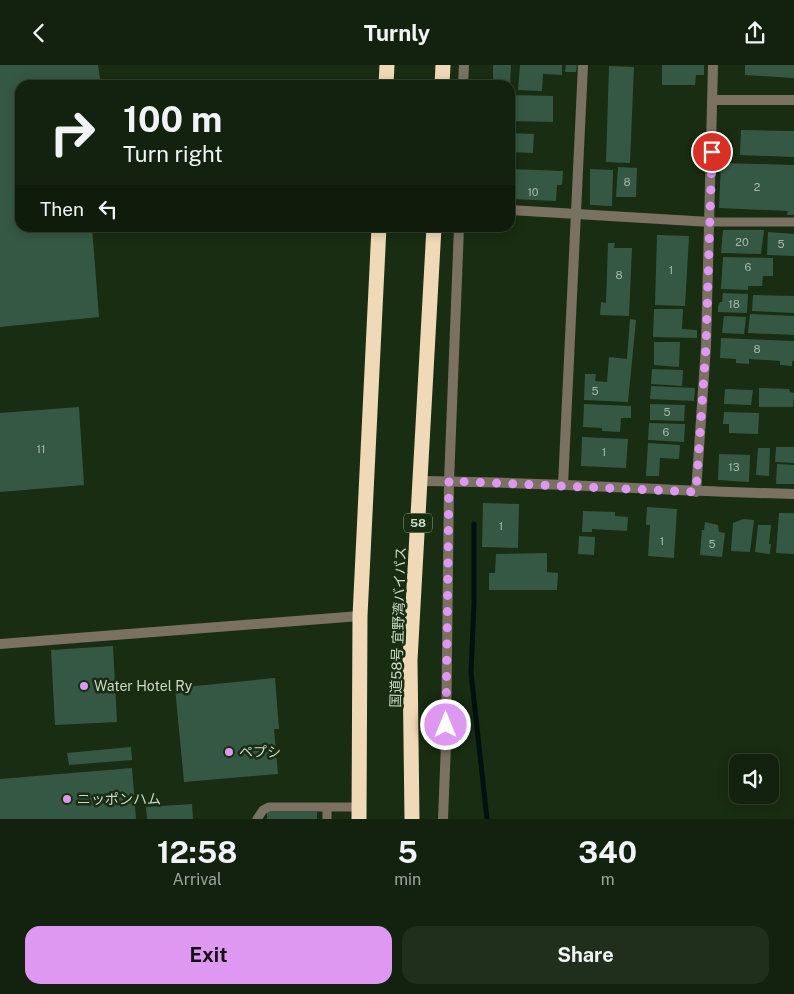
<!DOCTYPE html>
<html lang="en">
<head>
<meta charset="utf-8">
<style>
  :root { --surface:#13220e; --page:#202f1c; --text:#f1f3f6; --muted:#9da49e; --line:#323f2e; --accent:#de98f2 }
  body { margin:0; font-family:"Public Sans","Noto Sans JP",sans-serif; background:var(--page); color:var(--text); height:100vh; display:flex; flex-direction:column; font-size:19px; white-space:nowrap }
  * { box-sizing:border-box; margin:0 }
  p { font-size:16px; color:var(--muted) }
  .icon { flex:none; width:28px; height:28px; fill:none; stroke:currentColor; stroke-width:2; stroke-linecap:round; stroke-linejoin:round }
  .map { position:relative; height:754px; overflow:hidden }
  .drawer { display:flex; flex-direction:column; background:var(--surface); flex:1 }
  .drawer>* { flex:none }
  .top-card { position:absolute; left:15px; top:15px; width:500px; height:152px; border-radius:15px; box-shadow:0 2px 12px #0003,0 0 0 1px var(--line); background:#13220e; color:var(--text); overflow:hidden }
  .controls { position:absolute; left:729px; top:689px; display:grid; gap:10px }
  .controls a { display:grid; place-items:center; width:50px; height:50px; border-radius:10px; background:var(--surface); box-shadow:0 2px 12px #0003,0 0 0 1px var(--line); font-size:25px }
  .pin { position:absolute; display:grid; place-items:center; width:42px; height:42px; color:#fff; margin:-21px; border:2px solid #fff; border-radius:50%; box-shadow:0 1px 5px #0007 }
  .me { position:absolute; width:55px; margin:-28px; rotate:0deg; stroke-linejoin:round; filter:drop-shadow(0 0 4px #0008) }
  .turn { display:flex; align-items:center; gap:18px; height:105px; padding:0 25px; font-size:22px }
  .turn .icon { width:65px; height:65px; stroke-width:2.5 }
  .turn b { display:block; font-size:35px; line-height:42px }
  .then { display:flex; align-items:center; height:48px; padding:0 25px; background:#0003; gap:10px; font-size:19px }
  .eta { display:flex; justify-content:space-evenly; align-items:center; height:85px; text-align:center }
  .eta b { font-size:30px; font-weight:700; line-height:35px }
  .cta { display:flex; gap:10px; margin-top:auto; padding:10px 25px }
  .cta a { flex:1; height:58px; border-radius:15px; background:var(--accent); color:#111; font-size:20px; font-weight:700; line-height:58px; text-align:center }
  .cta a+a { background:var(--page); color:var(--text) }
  header { display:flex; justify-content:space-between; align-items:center; height:65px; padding:0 25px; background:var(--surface); font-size:22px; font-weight:700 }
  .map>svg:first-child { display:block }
</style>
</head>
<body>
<header><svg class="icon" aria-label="back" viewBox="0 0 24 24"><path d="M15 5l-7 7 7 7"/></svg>Turnly<svg class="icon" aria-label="share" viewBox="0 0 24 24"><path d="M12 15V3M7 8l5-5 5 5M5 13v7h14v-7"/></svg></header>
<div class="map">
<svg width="794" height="754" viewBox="0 0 794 754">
  <rect width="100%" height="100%" fill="#192d12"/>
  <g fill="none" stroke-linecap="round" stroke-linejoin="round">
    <!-- stream -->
    <polyline stroke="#011112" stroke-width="5" points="474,459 474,538 471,608 487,754"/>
  </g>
  <!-- building -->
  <g fill="#355844">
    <polygon points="0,0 98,0 101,20 20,20 20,162 92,162 99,252 0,262"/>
    <polygon points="493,0 511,0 510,20 493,20"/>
    <polygon points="520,0 562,0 562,10 543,9 542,26 518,25"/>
    <polygon points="566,0 577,0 576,7 565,7"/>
    <polygon points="662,0 704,0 704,10 696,10 695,20 662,20"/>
    <polygon points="745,0 794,0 794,13 745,10"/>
    <polygon points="609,1 634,2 630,98 606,97"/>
    <polygon points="510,30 553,31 553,57 510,56"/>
    <polygon points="741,65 794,66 794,92 740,90"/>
    <polygon points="510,68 534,69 533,88 510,87"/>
    <polygon points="721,98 794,100 794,150 787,150 788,146 719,143"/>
    <polygon points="618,102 637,103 636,132 616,132"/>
    <polygon points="510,104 563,106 562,120 557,120 556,136 510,134"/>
    <polygon points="590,104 613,105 612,141 590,140"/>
    <polygon points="723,165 764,165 761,189 721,188"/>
    <polygon points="768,167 794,169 794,191 767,190"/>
    <polygon points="657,170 689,171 685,241 655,240"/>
    <polygon points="608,178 615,178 614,183 632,183 629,251 600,250 601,237 606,238"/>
    <polygon points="723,192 773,193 773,211 763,211 762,221 748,221 748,225 721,224"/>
    <polygon points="723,228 748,229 747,248 718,247 718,241 720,237 722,237"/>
    <polygon points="753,230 794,231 794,248 752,246"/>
    <polygon points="654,244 683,244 682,264 697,265 697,273 653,272"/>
    <polygon points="750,249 794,251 794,270 748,268"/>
    <polygon points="724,251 746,252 744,269 722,268"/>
    <polygon points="630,254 636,255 628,337 584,335 585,309 596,309 595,316 607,317 609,292 627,294"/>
    <polygon points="721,273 794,276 794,296 792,296 792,301 780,300 780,296 749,294 749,299 736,298 736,294 720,293"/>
    <polygon points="654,277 680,277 679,302 654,300"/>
    <polygon points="652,304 683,305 682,321 651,319"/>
    <polygon points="651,321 695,323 694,336 650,334"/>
    <polygon points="759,323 789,324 790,327 794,328 793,342 759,342"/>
    <polygon points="725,324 753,325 751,340 724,339"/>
    <polygon points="584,339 631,341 631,353 621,353 620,367 602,366 602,363 583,362"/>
    <polygon points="650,339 685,340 684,356 650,355"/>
    <polygon points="79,342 84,420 0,427 0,348"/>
    <polygon points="724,347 759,348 758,369 729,368 729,359 723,359"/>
    <polygon points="649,358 685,359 684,377 648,375"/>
    <polygon points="582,372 628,374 626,403 581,401"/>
    <polygon points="648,378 680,380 679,394 660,393 659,411 646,411"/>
    <polygon points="776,382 794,382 794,398 775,397"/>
    <polygon points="758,383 770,383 769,411 756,410"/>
    <polygon points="719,389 750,390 749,417 718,415"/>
    <polygon points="777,399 794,400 794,419 776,419"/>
    <polygon points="483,438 519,439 518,483 482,482"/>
    <polygon points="647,442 677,444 674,493 648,491 650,460 646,460"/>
    <polygon points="583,446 615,447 615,451 628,452 627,466 592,464 592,467 582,467"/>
    <polygon points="779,448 794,448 794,489 776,488"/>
    <polygon points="743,454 754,455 750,487 731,486 733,458"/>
    <polygon points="705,457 718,460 719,467 725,468 722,492 700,490 702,465 704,465"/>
    <polygon points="758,460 771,460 769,479 771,479 770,489 755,487"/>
    <polygon points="579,471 595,472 594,490 578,489"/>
    <polygon points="547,488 547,507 558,508 557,525 489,525 489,508 495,508 496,489"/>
    <polygon points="113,581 117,657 55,660 51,585"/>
    <polygon points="275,613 279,664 274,664 278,709 184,717 175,623"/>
    <polygon points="131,682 132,695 69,700 67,688"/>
    <polygon points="132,703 136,754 0,754 0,714"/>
    <polygon points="192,739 193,754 147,754 146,742"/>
    <rect x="267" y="747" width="50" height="7"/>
  </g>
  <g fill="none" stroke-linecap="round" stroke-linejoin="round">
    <!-- lane -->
    <g stroke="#7a7163" stroke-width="9">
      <polyline points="710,157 794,157"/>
      <polyline points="257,754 263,745 269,742 360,742"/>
      <polyline points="327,754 327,743"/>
    </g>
    <!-- street -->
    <g stroke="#7a7163" stroke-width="10">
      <polyline points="463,20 464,0"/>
      <polyline points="713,35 794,35"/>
      <polyline points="510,145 710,157"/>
      <path d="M421 416C545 417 670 426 794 429"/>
      <polyline points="563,420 583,0"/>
      <polyline points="696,427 706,281 713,0"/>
      <polyline points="0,579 360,551"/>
      <polyline points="443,754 446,679 449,417 459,162"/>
    </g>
    <!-- highway -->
    <g stroke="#f0d9b6" stroke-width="15">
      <polyline points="386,20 387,0"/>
      <polyline points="442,20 443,0"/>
      <polyline points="359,754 360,551 379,162"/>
      <polyline points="412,754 410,595 434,162"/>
    </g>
  </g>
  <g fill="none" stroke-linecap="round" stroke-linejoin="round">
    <!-- route -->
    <polyline stroke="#de98f2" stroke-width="9" stroke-dasharray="0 16.2" points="446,660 449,416 696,427 706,281 712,87"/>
  </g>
  <!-- markers -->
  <g fill="#de98f2" stroke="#192d12" stroke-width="2">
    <circle cx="84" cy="621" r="5"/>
    <circle cx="229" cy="687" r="5"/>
    <circle cx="67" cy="734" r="5"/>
  </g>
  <g text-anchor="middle" stroke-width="5" stroke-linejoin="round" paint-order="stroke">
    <!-- number labels -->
    <g font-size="11" fill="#a6b9a7">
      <text x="627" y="121">8</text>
      <text x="757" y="126">2</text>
      <text x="533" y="131">10</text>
      <text x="742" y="181">20</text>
      <text x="781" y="183">5</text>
      <text x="748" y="206">6</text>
      <text x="671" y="209">1</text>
      <text x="619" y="214">8</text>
      <text x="734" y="243">18</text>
      <text x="757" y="288">8</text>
      <text x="595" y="330">5</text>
      <text x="667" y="351">5</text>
      <text x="666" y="371">6</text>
      <text x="41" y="388">11</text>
      <text x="604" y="391">1</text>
      <text x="734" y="406">13</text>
      <text x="501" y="465">1</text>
      <text x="662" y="480">1</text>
      <text x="712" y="483">5</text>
    </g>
    <!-- shield labels -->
    <rect fill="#192d12" stroke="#96a591" stroke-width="1" x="404" y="448.5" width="28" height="19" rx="4"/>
    <g font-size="12" font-weight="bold" fill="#ccd9c8">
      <text x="418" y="462">58</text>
    </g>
    <!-- street labels -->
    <g font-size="14" fill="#ccd9c8" stroke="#192d12">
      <text transform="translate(398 562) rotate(-88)" y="5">国道58号 宜野湾バイパス</text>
    </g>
    <!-- poi labels -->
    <g font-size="14" fill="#ccd9c8" stroke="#192d12" text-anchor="start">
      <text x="94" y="626">Water Hotel Ry</text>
      <text x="239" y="692">ペプシ</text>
      <text x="77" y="739">ニッポンハム</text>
    </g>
  </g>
</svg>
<div class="controls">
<a><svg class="icon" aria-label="sound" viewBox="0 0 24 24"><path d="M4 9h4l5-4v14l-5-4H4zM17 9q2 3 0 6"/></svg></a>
</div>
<div class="pin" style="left:712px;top:87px;background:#d93025"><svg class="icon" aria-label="arrive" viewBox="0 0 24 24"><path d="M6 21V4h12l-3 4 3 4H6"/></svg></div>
<svg class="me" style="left:446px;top:660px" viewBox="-20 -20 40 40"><circle r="17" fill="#de98f2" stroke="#fff" stroke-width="3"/><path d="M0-11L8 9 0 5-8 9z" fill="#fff"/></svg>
<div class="top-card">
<div class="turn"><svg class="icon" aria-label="right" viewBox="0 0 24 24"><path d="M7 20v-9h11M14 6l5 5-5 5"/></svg><div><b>100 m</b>Turn right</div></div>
<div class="then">Then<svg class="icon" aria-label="left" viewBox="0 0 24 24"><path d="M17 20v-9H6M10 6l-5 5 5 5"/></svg></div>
</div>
</div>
<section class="drawer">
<div class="eta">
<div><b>12:58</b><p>Arrival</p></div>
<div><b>5</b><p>min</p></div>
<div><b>340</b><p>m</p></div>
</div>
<div class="cta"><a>Exit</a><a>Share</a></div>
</section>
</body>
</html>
